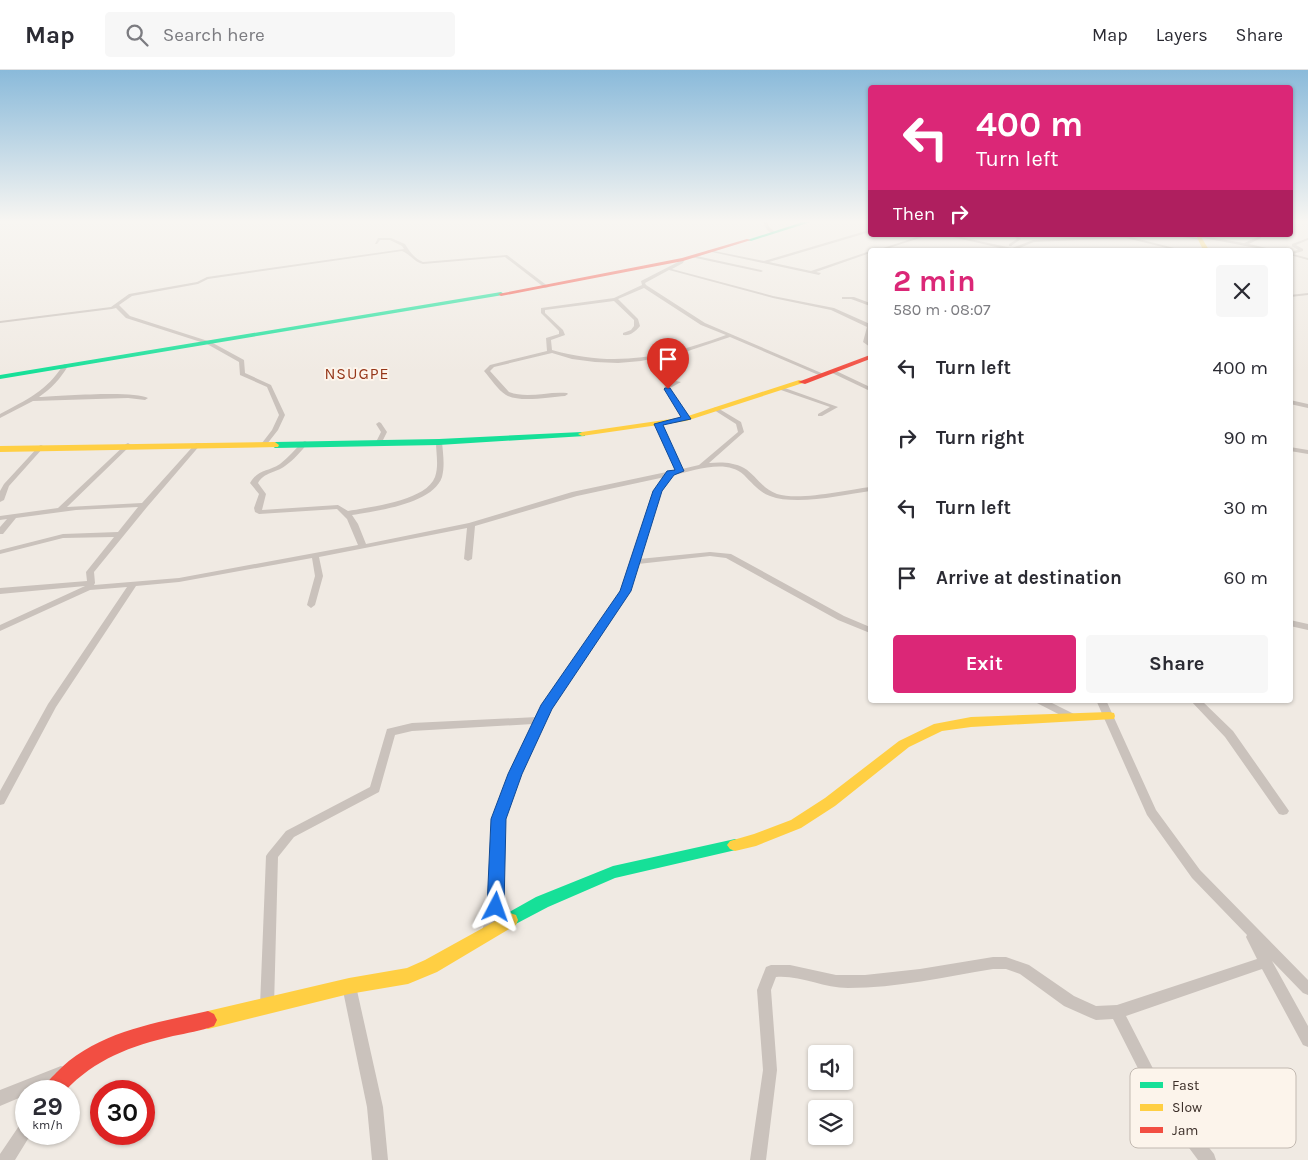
<!DOCTYPE html>
<html lang="en">
<head>
<meta charset="utf-8">
<style>
  :root { --surface:#fff; --page:#f7f7f7; --text:#2b2b33; --muted:#7c7c81; --line:#e1e1e2; --accent:#db2777 }
  body { margin:0; font-family:Karla,sans-serif; background:var(--page); color:var(--text); height:100vh; display:flex; flex-direction:column; font-size:19px; white-space:nowrap }
  * { box-sizing:border-box; margin:0 }
  p { font-size:16px; color:var(--muted) }
  .icon { flex:none; width:28px; height:28px; fill:none; stroke:currentColor; stroke-width:2; stroke-linecap:round; stroke-linejoin:round }
  .map { position:relative; flex:1; overflow:hidden }
  .sheet { position:absolute; left:868px; top:178px; width:425px; height:455px; display:flex; flex-direction:column; background:var(--surface); border-radius:5px; box-shadow:0 1px 4px #0004 }
  .sheet>* { flex:none }
  .hud { position:absolute; left:868px; top:15px; width:425px; height:152px; border-radius:5px; box-shadow:0 1px 4px #0004; background:#db2777; color:#fff; overflow:hidden }
  .fabs { position:absolute; left:808px; top:975px; display:grid; gap:10px }
  .fabs a { display:grid; place-items:center; width:45px; height:45px; border-radius:5px; background:var(--surface); box-shadow:0 1px 4px #0004; font-size:25px }
  .speed { position:absolute; left:15px; top:1010px; display:flex; gap:10px; font-size:25px; font-weight:700; text-align:center }
  .speed>* { display:grid; place-content:center; width:65px; height:65px; border-radius:50%; background:var(--surface); box-shadow:0 1px 4px #0004; line-height:1 }
  .speed small { font-size:12px; font-weight:400 }
  .speed .limit { border:8px solid #d22; background:#fff; color:#111 }
  .pin { position:absolute; display:grid; place-items:center; width:42px; height:42px; color:#fff; margin:-51px -21px; border-radius:50% 50% 50% 0; rotate:-45deg; box-shadow:0 0 5px #0007 }
  .pin .icon { rotate:45deg }
  .me { position:absolute; width:55px; margin:-28px; rotate:4deg; stroke-linejoin:round; filter:drop-shadow(0 0 4px #0008) }
  .turn { display:flex; align-items:center; gap:18px; height:105px; padding:0 25px; font-size:22px }
  .turn .icon { width:65px; height:65px; stroke-width:2.5 }
  .turn b { display:block; font-size:35px; line-height:42px }
  .then { display:flex; align-items:center; height:48px; padding:0 25px; background:#0003; gap:10px; font-size:19px }
  .round { display:grid; place-items:center; flex:none; width:52px; height:52px; border-radius:5px; background:var(--page) }
  .head { display:flex; align-items:center; justify-content:space-between; height:85px; padding:0 25px }
  h1 { font-size:30px; font-weight:700; line-height:38px; color:var(--accent) }
  .button { display:flex; gap:10px; margin-top:auto; padding:10px 25px }
  .button a { flex:1; height:58px; border-radius:5px; background:var(--accent); color:#fff; font-size:20px; font-weight:700; line-height:58px; text-align:center }
  .button a+a { background:var(--page); color:var(--text) }
  ul { padding:0; list-style:none }
  li { display:flex; align-items:center; gap:15px; height:70px; padding:0 25px }
  li div { flex:1 }
  li b { display:block; font-size:19px }
  li em { font-style:normal }
  header { display:flex; align-items:center; gap:30px; box-sizing:border-box; height:70px; padding:0 25px; background:var(--surface); border-bottom:1px solid var(--line) }
  header strong { font-size:24px }
  nav { display:flex; gap:28px; margin-inline-start:auto; font-size:18px }
  .search { width:350px; height:45px; background:var(--page); display:flex; align-items:center; gap:12px; box-sizing:border-box; padding:0 18px; border-radius:5px; color:var(--muted); font-size:19px }
  .map>svg:first-child { display:block }
</style>
</head>
<body>
<header>
<strong>Map</strong>
<div class="search"><svg class="icon" aria-label="search" viewBox="0 0 24 24"><circle cx="10" cy="10" r="6"/><path d="M15 15l6 6"/></svg>Search here</div>
<nav><a>Map</a><a>Layers</a><a>Share</a></nav>
</header>
<div class="map">
<svg width="1308" height="1090" viewBox="0 0 1308 1090">
  <rect width="100%" height="100%" fill="#f0eae3"/>
  <g fill="none" stroke-linecap="round" stroke-linejoin="round">
    <!-- street -->
    <g fill="#cac2bc" fill-rule="evenodd">
      <path d="M762 150H766L769 157 774 161V163C767 163 765 156 762 150Z"/>
      <polygon points="870,150 870,152 866,150"/>
      <polygon points="869,160 870,160 870,162 769,192 811,201 870,181 870,183 816,202 821,203 819,205 707,181 709,180 764,191"/>
      <polygon points="923,165 929,165 883,180 877,180"/>
      <polygon points="944,165 951,165 1012,178 1033,170 1123,165 1182,180 1175,180 1126,168 1034,172 1017,179 1018,180 1009,180"/>
      <polygon points="1013,165 1017,165 1021,169 1011,176 1009,176 1009,174 1017,169"/>
      <polygon points="1172,165 1181,165 1202,169 1200,170"/>
      <polygon points="1197,165 1244,173 1258,167 1257,165 1261,165 1261,168 1249,174 1275,180 1267,180 1198,167 1196,166"/>
      <path d="M378 168H391L405 174C409 181 415 189 423 192L507 185 549 217 545 218 505 187 423 194C414 192 410 184 402 181L208 209 198 214 132 226 119 235 130 246 211 272 244 290 245 303 271 315 285 345 278 360 267 374 265 375 262 373 272 360 279 345 267 317 240 305 239 292 207 274 126 248 116 238 112 239 0 253V251L111 237 129 224 197 212 207 207 404 179 402 176 390 170H380L377 174H375Z"/>
      <polygon points="1308,168 1308,170 1296,175 1303,179 1303,181 1293,184 1308,188 1308,190 1290,185 1290,182 1298,180 1292,176 1292,174"/>
      <polygon points="692,185 761,200 763,201 761,202 691,187"/>
      <path d="M682 188 685 189 683 193 672 199 773 226 834 238 870 254 869 272 870 277 863 272 867 257 831 240 773 228 669 200 645 213 646 215 705 253 826 305 821 306 730 267 688 281 641 291 618 293 595 292 572 289 552 283 494 297 490 301 509 322C528 329 548 321 567 323L568 324 565 326C550 327 519 333 506 325 498 320 490 308 484 301L490 295 547 281 546 268 559 264V261L541 243V238L614 228 642 215 641 211 680 191ZM644 218 701 255 726 265C666 287 615 298 552 280L551 270 565 265 563 260 545 243V240L614 231 634 250V256L631 260 623 263V265C630 266 635 262 640 256L638 249 618 229Z"/>
      <polygon points="1308,223 1308,225 1290,227 1290,225"/>
      <polygon points="844,227 854,227 870,233 870,236 851,229 842,229 842,227"/>
      <path d="M65 294 68 296C60 309 52 318 39 327 60 326 134 320 148 328L145 330 128 328 33 331 0 348V344C26 330 47 321 63 295Z"/>
      <polygon points="830,300 834,300 870,317 870,321 830,302"/>
      <polygon points="676,311 681,312 670,318 689,349 688,350 684,350 664,317"/>
      <polygon points="778,317 782,317 838,337 822,346 818,346 818,344 830,337 778,319"/>
      <polygon points="1290,330 1308,334 1308,338 1290,334"/>
      <path d="M716 337 741 352 744 362 709 393C721 392 733 392 744 398 756 405 762 419 777 424 800 431 846 420 870 417V421C843 425 796 436 770 426 759 422 752 413 744 405 726 388 694 401 673 405L659 426 639 489 710 482 731 484 844 546 870 557V563L838 550 726 488 710 486 638 494 629 521 551 639 520 704 505 749 502 837 492 867 487 869 482 867 481 863 490 837 493 749 510 704 533 654 412 661 395 665 379 722 294 767 278 787 274 936 272 941 267 943 262 941 260 936 266 786 268 783 286 761 370 717 387 659 412 653 537 647 542 636 621 521 651 426 665 407 577 426 475 456 472 489 468 491 464 489 467 458 319 487 323 506 315 535 311 538 307 535 315 506 312 488 179 512 136 516 56 637 4 734 0 735V721L48 634 127 517 90 520 0 561V555L85 516 0 524V518L87 511 86 502 114 467 63 468 0 484V480L63 464 118 462 138 437 76 440 16 448 3 464H0V457L7 449 0 450V446L58 438 126 374 128 373 131 375 67 437 142 433 196 373H200L201 374 147 437 94 502 95 513 94 515 179 508 358 475 347 449 337 439 259 444 255 442 254 438 259 424 250 413C258 399 268 402 280 394 288 388 295 379 303 372L305 371 308 373C301 381 294 390 285 396 276 403 264 402 258 413L266 424 262 440 338 435 348 441C370 437 426 431 435 407 439 396 436 383 436 372L439 370 442 372C443 383 445 396 442 407 433 434 376 441 352 445L358 454 366 474 469 453 572 422 676 400 655 354 658 352 661 354 682 399 699 395 738 362 736 354 714 340V338Z"/>
      <polygon points="379,352 381,353 387,362 382,372 379,374 376,372 381,362 376,354"/>
      <polygon points="41,375 43,376 43,378 9,416 4,430 0,432 0,421 4,414 39,376"/>
      <polygon points="1290,377 1308,380 1308,384 1290,381"/>
      <polygon points="1290,550 1308,554 1308,560 1290,556"/>
      <polygon points="1033,630 1046,630 1078,646 1079,648 1078,650 1070,650 1035,632"/>
      <path d="M1096 630H1106L1156 740 1200 800 1308 910V925L1303 923 1272 891 1308 956V977L1303 975 1262 899 1126 946 1165 1022 1214 1084 1216 1090H1198L1155 1032 1113 949 1096 950 1091 948 1064 936 1020 904 1006 899H993C945 907 897 918 848 918 823 918 800 905 776 907L771 920 777 1000 766 1090H750L763 1000 757 920 766 897 771 895H790L836 905H865L920 899 993 887H1006L1029 895 1074 926 1096 936 1117 935 1257 889 1246 867 1247 865 1192 808 1147 745Z"/>
      <polygon points="1190,630 1201,630 1233,661 1287,738 1289,741 1287,744 1283,745 1279,744 1225,667"/>
      <polygon points="349,910 354,912 356,916 383,1037 388,1090 372,1090 367,1037 342,916 344,912"/>
      <polygon points="61,996 66,998 68,1003 66,1008 35,1021 26,1021 26,1025 0,1036 0,1020"/>
      <polygon points="26,1050 26,1064 31,1064 15,1090 0,1090 0,1084 21,1053"/>
    </g>
    <!-- fast -->
    <g fill="#16e098" fill-rule="evenodd">
      <polygon points="809,150 817,150 751,171 747,170"/>
      <polygon points="501,222 504,224 503,225 0,309 0,305"/>
      <polygon points="582,362 585,362 585,366 439,375 275,378 271,375 275,372 439,369"/>
      <polygon points="735,769 740,771 743,775 740,779 615,808 548,837 510,857 504,855 502,850 504,845 536,827 613,796"/>
    </g>
    <!-- slow -->
    <g fill="#ffcf43" fill-rule="evenodd">
      <polygon points="1196,165 1200,165 1209,180 1203,180"/>
      <polygon points="799,310 806,312 686,351 582,366 578,364 582,362 685,347"/>
      <polygon points="275,372 279,375 278,377 0,382 0,376"/>
      <polygon points="1109,642 1114,643 1115,646 1114,649 971,657 942,661 909,677 835,736 801,758 756,776 735,781 730,779 727,775 730,771 754,764 791,750 825,728 899,671 934,654 971,647"/>
      <polygon points="510,843 516,845 518,850 516,855 437,902 408,914 349,924 208,959 202,956 199,950 202,944 208,941 349,908 407,898 425,890"/>
    </g>
    <!-- jam -->
    <g fill="#f24e42" fill-rule="evenodd">
      <polygon points="747,169 751,170 683,191 501,226 498,224 682,188"/>
      <polygon points="870,285 870,289 805,314 798,312"/>
      <path d="M208 941 214 944 217 950 214 956C201 961 187 963 173 966 131 976 95 989 65 1021H43C45 1014 50 1009 56 1003 95 962 155 953 208 941Z"/>
    </g>
  </g>
  <!-- sky -->
  <linearGradient id="sky" x2="0" y2="1"><stop stop-color="#8abada"/><stop offset="0.5" stop-color="#f8f6f2"/><stop offset="1" stop-color="#f8f6f2" stop-opacity="0"/></linearGradient>
  <rect width="1308" height="303" fill="url(#sky)"/>
  <!-- route -->
  <polygon fill="#1a73e8" stroke="#114b97" points="665,318 670,318 691,349 663,355 684,401 674,405 662,421 631,521 552,639 522,704 506,749 504,837 501,842 496,844 490,842 487,837 491,749 508,704 541,635 620,521 653,421 667,401 675,400 654,354 681,347 664,319"/>
  <g text-anchor="middle" stroke-width="4" stroke-linejoin="round" paint-order="stroke">
    <!-- far-quarter labels -->
    <g font-size="16" letter-spacing="1" fill="#953618" stroke="#fcf4eb">
      <text x="357" y="309">NSUGPE</text>
    </g>
  </g>
  <!-- legend -->
  <rect x="1130" y="998" width="166" height="80" rx="8" fill="#fcf4eb" stroke="#c2b9b1" stroke-width="1"/>
  <rect x="1140" y="1012" width="23" height="6" fill="#16e098"/>
  <rect x="1140" y="1034" width="23" height="7" fill="#ffcf43"/>
  <rect x="1140" y="1057" width="23" height="6" fill="#f24e42"/>
  <g font-size="14" fill="#3c2f29">
    <text x="1172" y="1020">Fast</text>
    <text x="1172" y="1042">Slow</text>
    <text x="1172" y="1065">Jam</text>
  </g>
</svg>
<div class="fabs">
<a><svg class="icon" aria-label="sound" viewBox="0 0 24 24"><path d="M4 9h4l5-4v14l-5-4H4zM17 9q2 3 0 6"/></svg></a>
<a><svg class="icon" aria-label="layers" viewBox="0 0 24 24"><path d="M12 4l9 5-9 5-9-5zM3 14l9 5 9-5"/></svg></a>
</div>
<div class="speed"><div>29<small>km/h</small></div><div class="limit">30</div></div>
<div class="pin" style="left:668px;top:319px;background:#d93025"><svg class="icon" aria-label="arrive" viewBox="0 0 24 24"><path d="M6 21V4h12l-3 4 3 4H6"/></svg></div>
<svg class="me" style="left:496px;top:837px" viewBox="-20 -20 40 40"><path d="M0-17L14 15 0 8-14 15z" fill="#1a73e8" stroke="#fff" stroke-width="4"/></svg>
<div class="hud">
<div class="turn"><svg class="icon" aria-label="left" viewBox="0 0 24 24"><path d="M17 20v-9H6M10 6l-5 5 5 5"/></svg><div><b>400 m</b>Turn left</div></div>
<div class="then">Then<svg class="icon" aria-label="right" viewBox="0 0 24 24"><path d="M7 20v-9h11M14 6l5 5-5 5"/></svg></div>
</div>
<section class="sheet">
<div class="head"><div><h1>2 min</h1><p>580 m · 08:07</p></div><a class="round"><svg class="icon" aria-label="close" viewBox="0 0 24 24"><path d="M6 6l12 12M18 6L6 18"/></svg></a></div>
<ul>
<li><svg class="icon" aria-label="left" viewBox="0 0 24 24"><path d="M17 20v-9H6M10 6l-5 5 5 5"/></svg><div><b>Turn left</b></div><em>400 m</em></li>
<li><svg class="icon" aria-label="right" viewBox="0 0 24 24"><path d="M7 20v-9h11M14 6l5 5-5 5"/></svg><div><b>Turn right</b></div><em>90 m</em></li>
<li><svg class="icon" aria-label="left" viewBox="0 0 24 24"><path d="M17 20v-9H6M10 6l-5 5 5 5"/></svg><div><b>Turn left</b></div><em>30 m</em></li>
<li><svg class="icon" aria-label="arrive" viewBox="0 0 24 24"><path d="M6 21V4h12l-3 4 3 4H6"/></svg><div><b>Arrive at destination</b></div><em>60 m</em></li>
</ul>
<div class="button"><a>Exit</a><a>Share</a></div>
</section>
</div>
</body>
</html>
